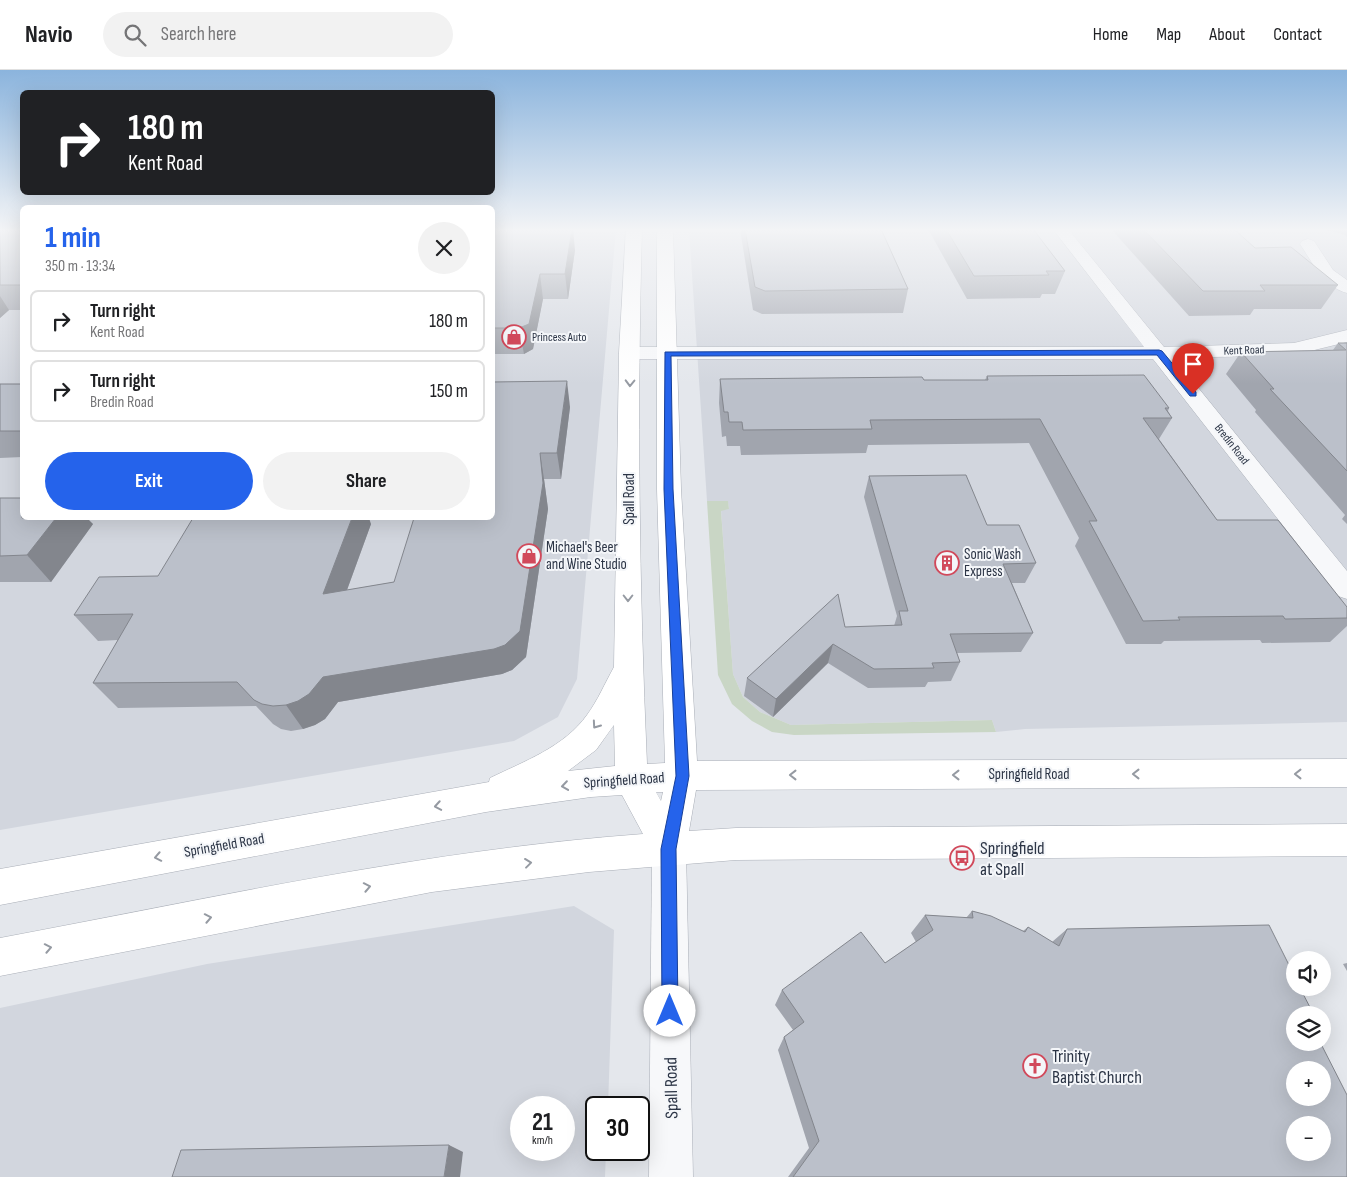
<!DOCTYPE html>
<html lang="en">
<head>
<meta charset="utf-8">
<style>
  :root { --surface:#fff; --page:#f2f2f2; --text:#202124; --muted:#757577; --line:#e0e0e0; --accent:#2563eb }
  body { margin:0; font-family:"Sofia Sans Condensed",sans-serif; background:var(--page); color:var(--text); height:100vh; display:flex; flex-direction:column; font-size:19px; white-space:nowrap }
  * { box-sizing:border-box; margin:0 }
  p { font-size:16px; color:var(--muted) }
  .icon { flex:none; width:28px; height:28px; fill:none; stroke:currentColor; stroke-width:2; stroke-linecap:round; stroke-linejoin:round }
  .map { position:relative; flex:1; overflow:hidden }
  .side { position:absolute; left:20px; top:135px; width:475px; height:315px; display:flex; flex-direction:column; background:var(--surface); border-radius:8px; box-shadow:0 5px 20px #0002 }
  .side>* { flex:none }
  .top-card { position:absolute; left:20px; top:20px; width:475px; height:105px; border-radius:8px; box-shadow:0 5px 20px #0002; background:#202124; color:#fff; overflow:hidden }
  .buttons { position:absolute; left:1286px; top:881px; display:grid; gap:10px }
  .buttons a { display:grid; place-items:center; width:45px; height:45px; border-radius:50%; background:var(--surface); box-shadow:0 5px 20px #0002; font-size:25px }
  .speed { position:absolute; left:510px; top:1026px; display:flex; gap:10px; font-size:25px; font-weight:700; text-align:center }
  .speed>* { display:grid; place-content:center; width:65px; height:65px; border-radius:50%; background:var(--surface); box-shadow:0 5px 20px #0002; line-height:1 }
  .speed small { font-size:12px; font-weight:400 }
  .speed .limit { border:2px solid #111; border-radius:8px; background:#fff; color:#111 }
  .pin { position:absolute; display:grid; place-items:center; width:42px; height:42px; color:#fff; margin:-51px -21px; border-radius:50% 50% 50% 0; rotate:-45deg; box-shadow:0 0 5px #0007 }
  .pin .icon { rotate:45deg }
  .me { position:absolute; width:55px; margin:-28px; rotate:0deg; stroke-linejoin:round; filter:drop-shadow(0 0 4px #0008) }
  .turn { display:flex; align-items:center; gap:18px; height:105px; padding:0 25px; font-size:22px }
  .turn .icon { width:65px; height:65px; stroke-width:2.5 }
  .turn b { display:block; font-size:35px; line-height:42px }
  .round { display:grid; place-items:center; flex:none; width:52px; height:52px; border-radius:26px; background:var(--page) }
  .summary { display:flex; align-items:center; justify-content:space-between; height:85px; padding:0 25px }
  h1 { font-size:30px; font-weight:700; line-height:38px; color:var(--accent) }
  .action { display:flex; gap:10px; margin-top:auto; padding:10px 25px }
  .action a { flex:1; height:58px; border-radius:30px; background:var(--accent); color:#fff; font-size:20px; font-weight:700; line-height:58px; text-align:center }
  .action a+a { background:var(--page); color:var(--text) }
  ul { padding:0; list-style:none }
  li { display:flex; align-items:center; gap:15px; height:62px; margin:0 10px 8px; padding:0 15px; border:2px solid var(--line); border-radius:8px }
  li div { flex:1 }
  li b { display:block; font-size:19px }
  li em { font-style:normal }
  header { display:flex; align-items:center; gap:30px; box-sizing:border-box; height:70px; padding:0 25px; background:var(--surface); border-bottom:1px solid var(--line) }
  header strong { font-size:24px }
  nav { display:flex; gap:28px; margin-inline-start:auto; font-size:18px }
  .search { width:350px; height:45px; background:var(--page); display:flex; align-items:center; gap:12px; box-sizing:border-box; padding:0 18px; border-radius:28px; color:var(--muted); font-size:19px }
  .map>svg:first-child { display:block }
</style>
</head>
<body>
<header>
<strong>Navio</strong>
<div class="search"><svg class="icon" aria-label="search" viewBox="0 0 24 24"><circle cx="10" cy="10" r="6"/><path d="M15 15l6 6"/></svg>Search here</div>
<nav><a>Home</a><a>Map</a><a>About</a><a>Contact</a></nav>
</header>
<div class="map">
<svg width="1347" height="1107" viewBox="0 0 1347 1107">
  <rect width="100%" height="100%" fill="#e4e7ec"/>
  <!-- built -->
  <g fill="#d2d6de" fill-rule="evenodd">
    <polygon points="0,159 22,159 22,448 492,448 493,159 616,159 577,609 558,647 514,671 0,760"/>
    <polygon points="689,159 1347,159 1347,652 1025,659 996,662 992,650 791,655 760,642 743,627 733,604 721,440 729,439 728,432 707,431"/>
    <path d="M574 836 614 860 608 1037 596 1038V1080H606L605 1107H0V938L207 894ZM521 1038H564V1080H521Z"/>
  </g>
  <!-- green -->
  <polygon fill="#c9d6c5" points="707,431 728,431 729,439 721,441 733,604 743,627 760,642 791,655 992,650 996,662 794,665 772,662 752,651 732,634 718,605"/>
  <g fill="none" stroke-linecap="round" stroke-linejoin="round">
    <!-- street casing -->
    <g stroke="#a9aeb7" stroke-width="1">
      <g id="street">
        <polygon points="1053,159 1068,159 1164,277 1294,273 1347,260 1347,272 1294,285 1174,288 1347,501 1347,529 1338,526 1153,289 629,289 622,287 619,283 622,279 629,277 1144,277"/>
        <path d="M1308 169 1314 171 1333 200 1347 210V223C1324 217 1312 192 1300 174L1302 171Z"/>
        <polygon points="669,762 681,767 686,779 693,1107 649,1107 652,779 657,767"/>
      </g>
    </g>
    <!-- secondary casing -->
    <g stroke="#a9aeb7" stroke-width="1">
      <path id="secondary" d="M626 159H642C637 337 639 516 647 694L665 693 657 419V159H673L681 419 697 691 1347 689V717L696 720 689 761 736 758 1347 754V786L736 790 589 802 432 822 0 906V868C213 828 426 780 643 764L622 725 591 727 486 742 0 835V799L489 712 490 708C525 691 564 677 587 645 598 630 605 613 614 597L619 283ZM614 655 615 696 568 701 596 680ZM656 722H663L661 731Z"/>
    </g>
    <!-- street -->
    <use href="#street" fill="#f7f8fa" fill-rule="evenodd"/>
    <!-- secondary -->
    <use href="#secondary" fill="#fff" fill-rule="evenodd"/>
  </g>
  <!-- wall -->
  <g fill="#a1a5ae">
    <polygon points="0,159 22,159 22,240 9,240 0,248"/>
    <polygon points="492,159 575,180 568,229 543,229 533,279 524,284 492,284"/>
    <polygon points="740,159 881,159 908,219 903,243 762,244 753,240"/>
    <polygon points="928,159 1033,159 1065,201 1055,224 1042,224 1040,228 967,229"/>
    <polygon points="1111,159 1234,159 1255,178 1338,215 1321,239 1254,239 1250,245 1189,246"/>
    <polygon points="1323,159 1347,159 1347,167 1345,165"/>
    <polygon points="1338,273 1347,273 1347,454 1342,449 1345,445 1255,342 1256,340 1226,304 1241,282 1333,280"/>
    <polygon points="987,306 1169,338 1168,341 1172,348 1159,369 1217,450 1347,537 1347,556 1330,572 1262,573 1260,570 1164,571 1161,574 1126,574 1075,476 1079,468 1029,373 868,375 866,383 741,385 740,376 727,376 726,366 722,367 719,333 720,309 924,310 985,310"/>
    <polygon points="0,314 22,314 22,387 0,388"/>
    <polygon points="570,337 561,409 544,409 548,439 526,587 512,600 502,604 338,632 325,649 315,655 303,659 291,661 281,659 273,654 256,636 118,638 93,613 118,570 98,571 74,545 158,506 371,454 347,520 394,512"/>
    <polygon points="869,406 987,455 1036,493 1025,513 1012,513 1033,563 1021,582 957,583 960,592 951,611 928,612 925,617 868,618 828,593 773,647 744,626 747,608 845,557 894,556 897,546 864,427"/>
    <polygon points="0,428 93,454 51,512 0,512"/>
    <polygon points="972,841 1023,861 1028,857 1052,872 1067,859 1295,945 1347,1107 788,1107 809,1078 778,980 784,967 793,960 775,935 782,920 885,893 916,872 911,863 925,845 966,848"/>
    <polygon points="1347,893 1347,901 1343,894"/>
  </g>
  <!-- shaded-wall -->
  <g fill="#83868d">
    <polygon points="572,159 573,159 575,180 568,229 565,204"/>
    <polygon points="540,204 543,229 533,279 524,284 519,258"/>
    <polygon points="0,226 9,240 0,248"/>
    <polygon points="567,311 570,337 561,409 557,383"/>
    <polygon points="540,383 544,409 548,439 526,587 512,600 502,604 338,632 325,649 315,655 303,659 286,635 323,607"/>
    <polygon points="56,448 87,448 93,454 51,512 27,485"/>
    <polygon points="352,448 369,448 371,454 336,550 323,524"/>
    <polygon points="833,574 828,593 773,647 776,629"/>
    <polygon points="449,1075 463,1082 460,1107 444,1107"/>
  </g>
  <!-- building -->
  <g fill="#bbc0ca" stroke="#83868d" fill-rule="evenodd">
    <rect x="0" y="159" width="22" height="56"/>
    <polygon points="492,159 572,159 565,204 540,204 529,254 519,258 492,258"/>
    <polygon points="745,159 881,159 908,219 765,221 755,217"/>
    <polygon points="946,159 1033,159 1065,201 1046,201 1049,205 974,206"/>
    <polygon points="1143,159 1234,159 1255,178 1291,177 1338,215 1260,215 1265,221 1203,221"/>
    <polygon points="1338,273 1347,273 1347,401 1270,319 1274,319 1241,282 1346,280"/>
    <polygon points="1144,305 1169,338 1165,338 1172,348 1143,348 1217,450 1278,450 1347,537 1347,548 1285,549 1283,546 1178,547 1180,550 1143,551 1089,451 1097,451 1040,349 870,350 872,359 743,360 742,352 729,352 728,342 724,342 720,309 922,307 924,310 988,310 987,306"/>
    <polygon points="567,311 557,383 540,383 543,413 520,561 505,575 494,579 323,607 309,624 298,631 286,635 273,636 262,634 254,630 237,612 93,613 133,544 74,545 99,507 158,506 193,448 352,448 323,524 394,512 414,448 492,448 492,312"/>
    <rect x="0" y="314" width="22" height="47"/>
    <polygon points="966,405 987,455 1019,455 1036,493 1003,494 1033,563 950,564 960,592 932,593 934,598 874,599 833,574 776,629 747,608 838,524 845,557 902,555 899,541 908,541 869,406"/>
    <polygon points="0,428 22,428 22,448 56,448 27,485 0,486"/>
    <path d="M972 841 991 846 1025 862 1028 857 1059 876 1067 859 1269 855 1295 907V918H1300L1314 945H1295V972H1320L1347 1025V1107H793L819 1071 784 967 804 952 782 920 861 862 885 893 933 860 925 845 973 848ZM1295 1000H1322V1028H1295ZM1295 1055H1322V1082H1295Z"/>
    <polygon points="449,1075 444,1107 172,1107 181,1080"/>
  </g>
  <!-- one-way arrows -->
  <defs><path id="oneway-chevron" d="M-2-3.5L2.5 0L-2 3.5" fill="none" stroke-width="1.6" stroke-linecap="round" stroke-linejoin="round" transform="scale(1.25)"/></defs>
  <g stroke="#959aa2">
    <use href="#oneway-chevron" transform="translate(630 313) rotate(91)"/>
    <use href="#oneway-chevron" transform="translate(628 528) rotate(90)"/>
    <use href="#oneway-chevron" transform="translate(596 655) rotate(125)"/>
    <use href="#oneway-chevron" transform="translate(1136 704) rotate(180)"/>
    <use href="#oneway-chevron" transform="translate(1298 704) rotate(180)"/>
    <use href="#oneway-chevron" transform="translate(793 705) rotate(180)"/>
    <use href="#oneway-chevron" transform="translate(956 705) rotate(180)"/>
    <use href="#oneway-chevron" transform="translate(565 716) rotate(172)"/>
    <use href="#oneway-chevron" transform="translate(438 736) rotate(170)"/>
    <use href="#oneway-chevron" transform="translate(158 787) rotate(169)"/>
    <use href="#oneway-chevron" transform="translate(528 793) rotate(-7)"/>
    <use href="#oneway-chevron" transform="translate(367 817) rotate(-11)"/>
    <use href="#oneway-chevron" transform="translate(208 848) rotate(-11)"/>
    <use href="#oneway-chevron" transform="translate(48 878) rotate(-11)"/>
  </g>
  <!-- sky -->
  <linearGradient id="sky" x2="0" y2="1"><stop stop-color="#8bb4dd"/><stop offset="0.51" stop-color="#f3f4f6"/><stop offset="1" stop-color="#f3f4f6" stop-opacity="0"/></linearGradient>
  <rect width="1347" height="314" fill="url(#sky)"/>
  <!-- route -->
  <polygon fill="#2563eb" stroke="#184099" points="1159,280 1162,281 1196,322 1196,326 1190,326 1157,285 671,286 673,419 689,706 676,779 678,941 676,947 670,949 664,947 662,941 661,779 676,706 664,419 665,282"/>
  <!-- icons -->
  <defs>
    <g id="shop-ring" transform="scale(1.25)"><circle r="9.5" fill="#f4f6f9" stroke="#d1495b" stroke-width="1.5"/><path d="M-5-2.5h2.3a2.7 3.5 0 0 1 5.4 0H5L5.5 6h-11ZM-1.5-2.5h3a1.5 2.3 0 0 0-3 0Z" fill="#d1495b"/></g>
    <g id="building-ring" transform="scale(1.25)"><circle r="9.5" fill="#f4f6f9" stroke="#d1495b" stroke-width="1.5"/><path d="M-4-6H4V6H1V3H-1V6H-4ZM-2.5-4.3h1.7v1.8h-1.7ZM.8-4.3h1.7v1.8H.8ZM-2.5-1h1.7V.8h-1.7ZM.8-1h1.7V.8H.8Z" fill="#d1495b"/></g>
    <g id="bus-ring" transform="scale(1.25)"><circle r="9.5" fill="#f4f6f9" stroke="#d1495b" stroke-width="1.5"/><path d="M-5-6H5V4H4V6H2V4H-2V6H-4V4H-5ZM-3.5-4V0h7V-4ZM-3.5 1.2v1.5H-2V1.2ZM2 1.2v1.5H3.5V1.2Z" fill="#d1495b"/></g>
    <g id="church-ring" transform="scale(1.25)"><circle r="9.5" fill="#f4f6f9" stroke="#d1495b" stroke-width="1.5"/><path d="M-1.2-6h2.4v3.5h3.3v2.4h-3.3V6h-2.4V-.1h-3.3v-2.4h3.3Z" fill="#d1495b"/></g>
  </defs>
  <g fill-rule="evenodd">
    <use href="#shop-ring" x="514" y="267"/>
    <use href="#shop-ring" x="529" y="486"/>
    <use href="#building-ring" x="947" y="493"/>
    <use href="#bus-ring" x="962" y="788"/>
    <use href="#church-ring" x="1035" y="996"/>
  </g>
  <g text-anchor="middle" stroke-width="4" stroke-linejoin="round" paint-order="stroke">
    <!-- far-poi labels -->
    <g font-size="12" fill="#2b3445" stroke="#f4f6f9" text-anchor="start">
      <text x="532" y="271">Princess Auto</text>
    </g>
    <!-- far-street labels -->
    <g font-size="12" fill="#2b3445" stroke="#f4f6f9">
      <text transform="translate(1244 280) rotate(-2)" y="4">Kent Road</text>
      <text transform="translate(1232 374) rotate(52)" y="4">Bredin Road</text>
    </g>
    <!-- street labels -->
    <g font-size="15" fill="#2b3445" stroke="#f4f6f9">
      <text transform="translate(629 429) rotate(-90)" y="5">Spall Road</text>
      <text x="1029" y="709">Springfield Road</text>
      <text transform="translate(624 710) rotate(-4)" y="5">Springfield Road</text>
      <text transform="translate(224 775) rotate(-10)" y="5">Springfield Road</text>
    </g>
    <!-- poi labels -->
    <g font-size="15" fill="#2b3445" stroke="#f4f6f9" text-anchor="start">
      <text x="546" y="482">Michael's Beer<tspan x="546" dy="17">and Wine Studio</tspan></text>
      <text x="964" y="489">Sonic Wash<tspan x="964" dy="17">Express</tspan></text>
    </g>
    <!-- near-poi labels -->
    <g font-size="18" fill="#2b3445" stroke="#f4f6f9" text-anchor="start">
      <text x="980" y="784">Springfield<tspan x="980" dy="21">at Spall</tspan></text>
      <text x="1052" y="992">Trinity<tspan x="1052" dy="21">Baptist Church</tspan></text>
    </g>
    <!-- near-street labels -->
    <g font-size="18" fill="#2b3445" stroke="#f4f6f9">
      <text transform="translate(671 1018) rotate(-91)" y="6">Spall Road</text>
    </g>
  </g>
</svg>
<div class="buttons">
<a><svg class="icon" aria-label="sound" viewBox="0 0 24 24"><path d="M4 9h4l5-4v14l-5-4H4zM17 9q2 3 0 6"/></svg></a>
<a><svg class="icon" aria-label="layers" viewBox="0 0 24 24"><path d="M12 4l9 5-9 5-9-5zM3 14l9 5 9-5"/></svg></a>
<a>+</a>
<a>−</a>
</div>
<div class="speed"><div>21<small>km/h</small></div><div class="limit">30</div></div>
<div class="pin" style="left:1193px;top:324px;background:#d93025"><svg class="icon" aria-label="arrive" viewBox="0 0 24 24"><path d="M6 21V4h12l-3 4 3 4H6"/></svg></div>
<svg class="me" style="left:670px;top:941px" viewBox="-20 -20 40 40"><circle r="19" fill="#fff"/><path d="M0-13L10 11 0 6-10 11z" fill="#2563eb"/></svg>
<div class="top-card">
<div class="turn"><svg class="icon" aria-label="right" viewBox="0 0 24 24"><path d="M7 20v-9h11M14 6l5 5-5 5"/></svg><div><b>180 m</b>Kent Road</div></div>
</div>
<section class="side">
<div class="summary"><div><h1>1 min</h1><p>350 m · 13:34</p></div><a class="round"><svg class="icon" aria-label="close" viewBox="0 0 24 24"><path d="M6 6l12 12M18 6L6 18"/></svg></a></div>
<ul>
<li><svg class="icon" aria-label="right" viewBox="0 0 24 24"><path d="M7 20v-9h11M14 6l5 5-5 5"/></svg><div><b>Turn right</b><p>Kent Road</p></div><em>180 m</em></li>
<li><svg class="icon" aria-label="right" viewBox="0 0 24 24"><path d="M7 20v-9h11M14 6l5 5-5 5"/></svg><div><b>Turn right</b><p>Bredin Road</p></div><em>150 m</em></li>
</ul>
<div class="action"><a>Exit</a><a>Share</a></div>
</section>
</div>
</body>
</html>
